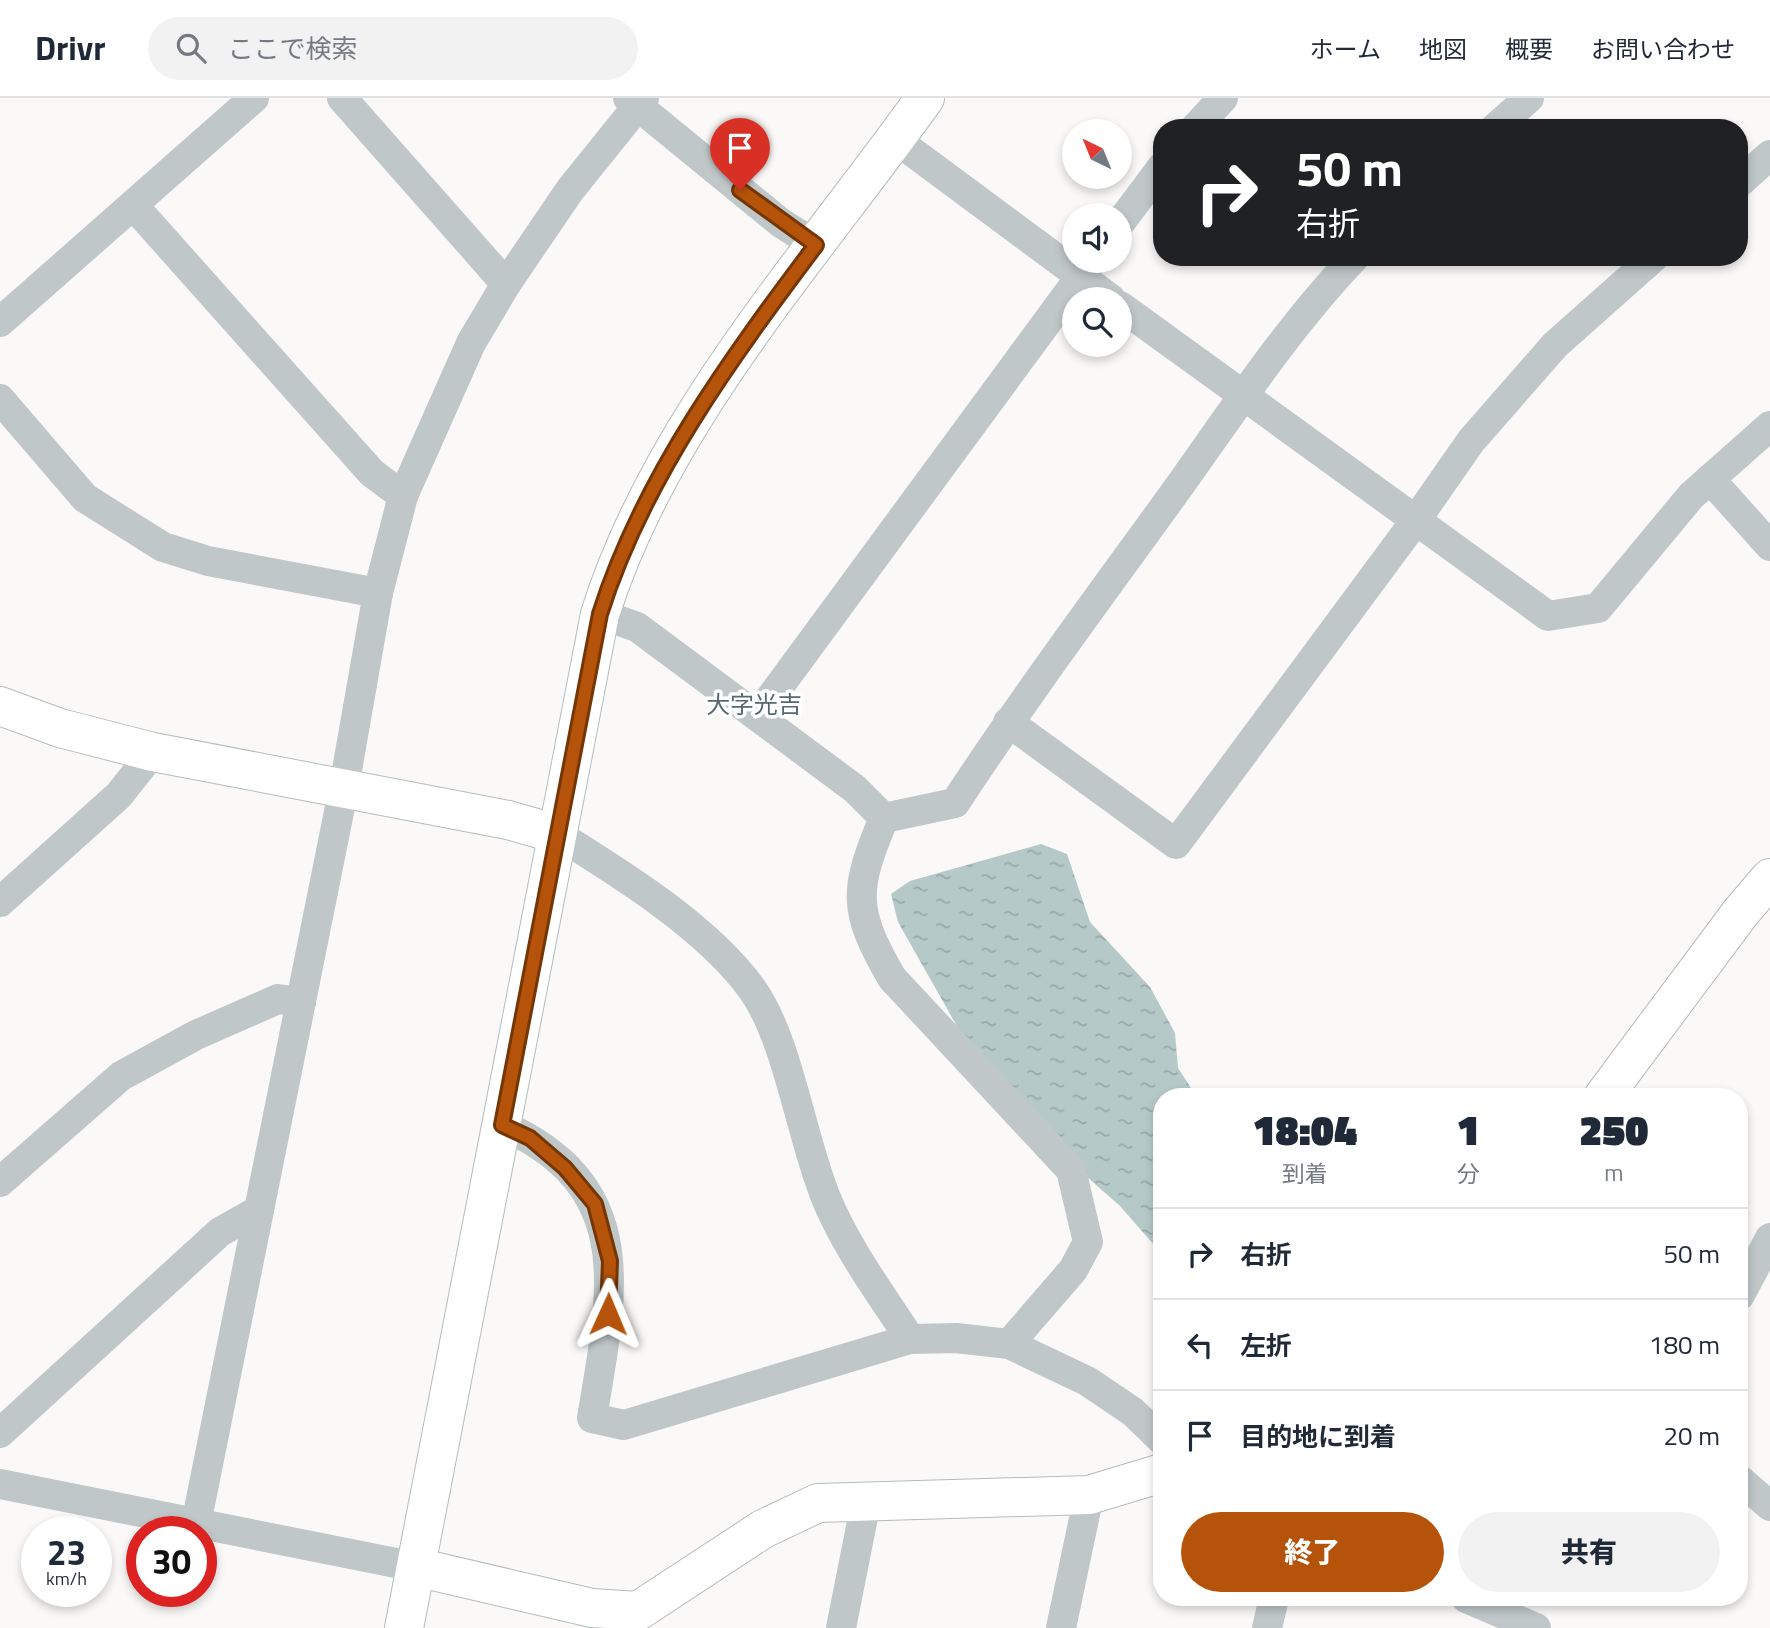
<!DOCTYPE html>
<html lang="ja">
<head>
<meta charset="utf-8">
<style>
  :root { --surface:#fff; --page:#f2f2f3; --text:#1f2937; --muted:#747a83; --line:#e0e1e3; --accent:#b45309 }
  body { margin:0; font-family:"Titillium Web","Noto Sans JP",sans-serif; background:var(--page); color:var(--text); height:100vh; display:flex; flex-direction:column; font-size:26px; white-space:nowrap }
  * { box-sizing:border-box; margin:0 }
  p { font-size:23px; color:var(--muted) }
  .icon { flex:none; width:38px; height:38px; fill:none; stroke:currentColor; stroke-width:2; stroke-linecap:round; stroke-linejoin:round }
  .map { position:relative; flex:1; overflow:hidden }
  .details { position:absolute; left:1153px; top:990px; width:595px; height:518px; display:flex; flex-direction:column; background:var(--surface); border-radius:28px; box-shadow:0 4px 10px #0003 }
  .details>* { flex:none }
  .guide { position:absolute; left:1153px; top:21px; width:595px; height:147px; border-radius:28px; box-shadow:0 4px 10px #0003; background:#202124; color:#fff; overflow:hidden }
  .needle { width:46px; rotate:317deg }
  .buttons { position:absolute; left:1062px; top:21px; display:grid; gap:14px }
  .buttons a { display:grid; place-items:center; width:70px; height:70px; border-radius:50%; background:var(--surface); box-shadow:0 4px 10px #0003; font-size:35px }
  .speed { position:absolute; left:21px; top:1418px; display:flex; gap:14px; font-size:35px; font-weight:700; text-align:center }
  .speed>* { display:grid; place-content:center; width:91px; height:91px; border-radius:50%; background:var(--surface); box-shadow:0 4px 10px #0003; line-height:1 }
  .speed small { font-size:18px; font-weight:400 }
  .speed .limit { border:10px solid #d22; background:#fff; color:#111 }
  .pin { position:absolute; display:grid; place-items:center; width:60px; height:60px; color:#fff; margin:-72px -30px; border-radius:50% 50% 50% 0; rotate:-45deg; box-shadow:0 0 7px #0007 }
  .pin .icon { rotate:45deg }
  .me { position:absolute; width:77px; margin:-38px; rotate:1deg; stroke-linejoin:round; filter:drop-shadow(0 0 5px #0008) }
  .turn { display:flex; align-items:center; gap:24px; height:147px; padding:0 28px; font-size:32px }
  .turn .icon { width:91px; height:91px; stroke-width:2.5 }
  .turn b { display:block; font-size:49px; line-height:60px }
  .eta { display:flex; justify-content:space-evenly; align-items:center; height:119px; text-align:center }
  .eta b { font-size:42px; font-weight:800; line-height:49px }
  .button { display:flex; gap:14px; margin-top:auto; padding:14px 28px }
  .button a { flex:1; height:80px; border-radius:42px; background:var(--accent); color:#fff; font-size:28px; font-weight:800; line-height:80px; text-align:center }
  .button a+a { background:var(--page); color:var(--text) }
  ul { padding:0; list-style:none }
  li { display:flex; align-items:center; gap:21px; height:91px; padding:0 28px; border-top:2px solid var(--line) }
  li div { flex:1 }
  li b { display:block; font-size:26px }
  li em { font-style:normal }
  header { display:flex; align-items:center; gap:42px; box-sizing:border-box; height:98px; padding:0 35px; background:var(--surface); border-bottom:2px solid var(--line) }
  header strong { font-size:33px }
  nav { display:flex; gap:38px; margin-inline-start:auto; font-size:24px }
  .search { width:490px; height:63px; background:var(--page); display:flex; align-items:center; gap:18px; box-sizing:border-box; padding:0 24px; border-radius:38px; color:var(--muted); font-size:26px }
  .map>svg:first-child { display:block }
</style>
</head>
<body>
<header>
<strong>Drivr</strong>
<div class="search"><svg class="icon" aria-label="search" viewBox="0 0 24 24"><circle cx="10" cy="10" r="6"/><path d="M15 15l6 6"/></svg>ここで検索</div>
<nav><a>ホーム</a><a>地図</a><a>概要</a><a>お問い合わせ</a></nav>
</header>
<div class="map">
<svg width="1770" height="1530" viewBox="0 0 1770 1530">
  <defs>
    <pattern id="water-ripples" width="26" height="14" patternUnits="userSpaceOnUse" patternTransform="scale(1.75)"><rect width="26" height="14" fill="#b6c9c9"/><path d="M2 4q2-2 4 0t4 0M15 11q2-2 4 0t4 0" fill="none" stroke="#97a8a8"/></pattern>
  </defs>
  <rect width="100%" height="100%" fill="#faf9f7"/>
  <!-- water -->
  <polygon fill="url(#water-ripples)" points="1041,746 1067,756 1090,824 1150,889 1175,935 1178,970 1197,999 1162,999 1162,1156 1120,1108 1029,1028 958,930 898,824 891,796 910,783"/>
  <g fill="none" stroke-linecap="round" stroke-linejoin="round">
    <!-- secondary casing -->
    <g stroke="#b2bcbe" stroke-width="40">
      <g id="secondary">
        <polyline points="0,608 60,630 153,654 508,722 557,736"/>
        <polyline points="1603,999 1741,814 1770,780"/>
        <polyline points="416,1469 592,1510 638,1513 763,1431 818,1405 1089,1397 1162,1375"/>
        <path d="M404 1530 600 516C661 323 809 162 925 0"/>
      </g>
    </g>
    <!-- street -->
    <g stroke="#c0c7c9" stroke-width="30">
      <polyline points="342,0 506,186"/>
      <polyline points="628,0 781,125 816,147"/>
      <polyline points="1195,30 1223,0"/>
      <polyline points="1495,30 1529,0"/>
      <polyline points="895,41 1111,201"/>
      <polyline points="1740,84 1770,57"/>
      <polyline points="133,107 372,375 403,398"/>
      <polyline points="1120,125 1162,69"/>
      <polyline points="1120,208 1548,518 1598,510 1691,398 1770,328"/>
      <polyline points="0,224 254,0"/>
      <polyline points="0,301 85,400 163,449 208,463 378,495"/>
      <polyline points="1710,381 1770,448"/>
      <path d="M600 516 637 529 855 691 884 720 955 705C1027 595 1106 490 1183 383 1237 307 1290 227 1355 159"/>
      <polyline points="758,617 1092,163"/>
      <polyline points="1008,624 1176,746 1416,422 1471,343 1555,247 1654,159"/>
      <path d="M884 720C854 792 852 811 892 880L1071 1072 1088 1144 1073 1172 1009 1246"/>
      <path d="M557 736C621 776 707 829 752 891 788 941 801 1039 826 1100 847 1151 881 1196 910 1241"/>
      <polyline points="0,804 119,697 153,654"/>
      <path d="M502 1027C641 1089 612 1197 592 1320L624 1327 910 1241 956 1240 1009 1246 1087 1283 1133 1314 1162 1342"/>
      <polyline points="0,1084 121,978 196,937 278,901 301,904"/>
      <polyline points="1740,1197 1770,1140"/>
      <polyline points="0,1335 220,1134 259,1112"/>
      <polyline points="1740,1382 1770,1408"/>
      <polyline points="0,1386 416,1469"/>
      <polyline points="196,1426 344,689 378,495 403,398 471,245 506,186 570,92 644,0"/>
      <polyline points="1466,1500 1536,1530"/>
      <polyline points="841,1530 866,1404"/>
      <polyline points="1061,1530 1089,1397"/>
      <polyline points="1267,1530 1274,1500"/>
    </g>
    <!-- secondary -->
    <use href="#secondary" stroke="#fff" stroke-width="38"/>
  </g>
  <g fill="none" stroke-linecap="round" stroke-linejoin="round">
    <!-- route casing -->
    <g stroke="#753606" stroke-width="18">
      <path id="route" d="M608 1216 610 1163 595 1106 565 1070 530 1040 502 1027 600 516C643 380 731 260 816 147L740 92"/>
    </g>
    <!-- route -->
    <use href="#route" stroke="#b45309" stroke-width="12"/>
  </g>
  <g text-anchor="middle" stroke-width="7" stroke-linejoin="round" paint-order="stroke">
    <!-- quarter labels -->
    <g font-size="24" fill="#56696e" stroke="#fff">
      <text x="754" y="615">大字光吉</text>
    </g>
  </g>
</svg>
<div class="buttons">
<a><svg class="needle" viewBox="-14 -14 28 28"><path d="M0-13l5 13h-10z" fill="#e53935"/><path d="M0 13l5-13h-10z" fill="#747a83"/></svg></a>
<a><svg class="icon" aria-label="sound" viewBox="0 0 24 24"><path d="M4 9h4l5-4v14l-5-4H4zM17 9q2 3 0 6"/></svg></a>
<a><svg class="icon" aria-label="search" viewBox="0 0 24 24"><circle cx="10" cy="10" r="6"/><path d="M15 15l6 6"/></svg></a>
</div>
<div class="speed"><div>23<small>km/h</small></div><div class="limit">30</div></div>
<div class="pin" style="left:740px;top:92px;background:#d93025"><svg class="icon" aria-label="arrive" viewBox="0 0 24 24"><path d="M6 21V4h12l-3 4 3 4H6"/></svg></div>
<svg class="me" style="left:608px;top:1216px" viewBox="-20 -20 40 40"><path d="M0-17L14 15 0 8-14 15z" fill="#b45309" stroke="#fff" stroke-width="4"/></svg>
<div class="guide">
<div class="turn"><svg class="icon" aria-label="right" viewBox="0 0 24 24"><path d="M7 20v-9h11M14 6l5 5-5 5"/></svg><div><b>50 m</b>右折</div></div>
</div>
<section class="details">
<div class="eta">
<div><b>18:04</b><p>到着</p></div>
<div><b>1</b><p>分</p></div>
<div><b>250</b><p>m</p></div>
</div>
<ul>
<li><svg class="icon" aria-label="right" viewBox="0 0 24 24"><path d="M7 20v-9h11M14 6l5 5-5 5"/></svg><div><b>右折</b></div><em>50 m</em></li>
<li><svg class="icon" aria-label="left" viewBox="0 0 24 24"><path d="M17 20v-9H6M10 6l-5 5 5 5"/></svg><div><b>左折</b></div><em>180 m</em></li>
<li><svg class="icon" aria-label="arrive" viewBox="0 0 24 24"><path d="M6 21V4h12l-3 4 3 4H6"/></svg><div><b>目的地に到着</b></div><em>20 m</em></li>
</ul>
<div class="button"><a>終了</a><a>共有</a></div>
</section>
</div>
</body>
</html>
